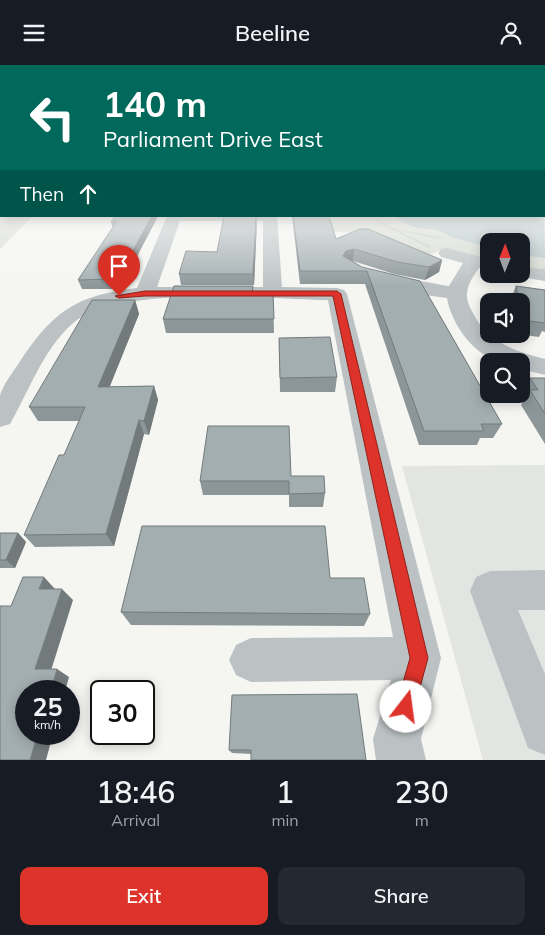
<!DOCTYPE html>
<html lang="en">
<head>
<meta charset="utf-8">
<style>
  :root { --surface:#171b24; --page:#242831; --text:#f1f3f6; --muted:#9ea1a6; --accent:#dd332a }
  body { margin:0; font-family:Mulish,sans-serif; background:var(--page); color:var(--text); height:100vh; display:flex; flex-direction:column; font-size:19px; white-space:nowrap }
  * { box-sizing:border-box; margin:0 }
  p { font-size:16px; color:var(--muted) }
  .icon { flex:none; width:28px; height:28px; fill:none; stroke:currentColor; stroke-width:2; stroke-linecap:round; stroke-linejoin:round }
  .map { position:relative; height:695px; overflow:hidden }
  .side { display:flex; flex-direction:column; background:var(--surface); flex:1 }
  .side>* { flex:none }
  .hud { position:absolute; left:0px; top:0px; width:545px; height:152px; box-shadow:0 2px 12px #0003; background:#00695c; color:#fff; overflow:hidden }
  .needle { width:32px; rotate:1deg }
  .fabs { position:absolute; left:480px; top:168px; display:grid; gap:10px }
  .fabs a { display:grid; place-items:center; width:50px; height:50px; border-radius:10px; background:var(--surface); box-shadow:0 2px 12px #0003; font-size:25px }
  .speed { position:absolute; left:15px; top:615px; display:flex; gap:10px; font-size:25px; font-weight:700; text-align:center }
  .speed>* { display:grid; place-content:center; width:65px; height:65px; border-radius:50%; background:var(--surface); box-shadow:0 2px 12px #0003; line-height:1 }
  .speed small { font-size:12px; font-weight:400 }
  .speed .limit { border:2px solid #111; border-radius:8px; background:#fff; color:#111 }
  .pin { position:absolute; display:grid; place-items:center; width:42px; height:42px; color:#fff; margin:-51px -21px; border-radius:50% 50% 50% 0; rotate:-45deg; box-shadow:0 0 5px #0007 }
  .pin .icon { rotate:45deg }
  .me { position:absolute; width:55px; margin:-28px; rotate:15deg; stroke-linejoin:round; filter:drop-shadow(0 0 4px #0008) }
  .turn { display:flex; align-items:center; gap:18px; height:105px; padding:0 20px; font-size:22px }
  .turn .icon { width:65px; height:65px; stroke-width:2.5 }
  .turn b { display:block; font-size:35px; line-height:42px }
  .then { display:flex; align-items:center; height:48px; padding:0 20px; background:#0003; gap:10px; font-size:19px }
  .eta { display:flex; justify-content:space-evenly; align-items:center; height:85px; text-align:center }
  .eta b { font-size:30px; font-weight:600; line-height:35px }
  .action { display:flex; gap:10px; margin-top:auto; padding:10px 20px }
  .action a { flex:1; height:58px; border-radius:10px; background:var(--accent); color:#fff; font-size:20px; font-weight:600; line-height:58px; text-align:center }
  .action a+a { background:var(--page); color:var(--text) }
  header { display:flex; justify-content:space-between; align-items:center; height:65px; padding:0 20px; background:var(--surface); font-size:22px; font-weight:600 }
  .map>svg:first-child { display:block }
</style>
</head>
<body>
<header><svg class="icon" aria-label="menu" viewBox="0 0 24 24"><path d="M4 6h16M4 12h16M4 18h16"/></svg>Beeline<svg class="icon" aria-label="person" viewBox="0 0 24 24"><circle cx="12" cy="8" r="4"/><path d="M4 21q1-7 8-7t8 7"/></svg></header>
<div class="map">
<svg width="545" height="695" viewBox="0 0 545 695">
  <rect width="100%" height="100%" fill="#f5f5f2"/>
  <!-- built -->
  <polygon fill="#e3e5e3" points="545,400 545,695 483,695 402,401"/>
  <!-- green -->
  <g fill="#d6dad1">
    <polygon points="0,125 1,151 33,151 0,184"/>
    <polygon points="544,125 545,204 521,202 521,176 489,176 489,195 443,184 429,190 369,168 333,167 329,151 544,151"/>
  </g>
  <!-- water -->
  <polygon fill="#b3c3c5" points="544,125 545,193 521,190 521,176 489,176 489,182 454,173 437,165 413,162 393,151 544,151"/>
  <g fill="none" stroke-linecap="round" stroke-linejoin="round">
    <!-- path -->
    <g stroke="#b7bbbc" stroke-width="2" stroke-dasharray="1 1" stroke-linecap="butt">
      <polyline points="373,151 380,158 430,182"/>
      <polyline points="392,164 441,173"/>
    </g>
    <!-- minor -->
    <g fill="#bcc2c4" fill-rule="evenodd">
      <path d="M167 151H277L282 222 337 223 344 225 347 229 441 593 421 674 426 695H376L373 674 391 615 251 617 236 610 229 595 236 580 251 573 393 572 328 235C268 234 116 219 72 259 43 285 29 326 10 359L0 362C0 352 0 341 0 331 2 321 13 307 19 298 52 247 76 230 137 223ZM180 156H263V222H157Z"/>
      <path d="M447 183 489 194V205L479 203C474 210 468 218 467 228 466 235 470 243 474 250 488 277 517 287 545 294V310L521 304V296C515 296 508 297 501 296 474 292 451 258 447 233L410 228 380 220 378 216 380 212C390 209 435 219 449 221L463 198 441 192 438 188 441 184Z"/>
      <polygon points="521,202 545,204 545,216 514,211 513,209 521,209"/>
      <polygon points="545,505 545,545 518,545 545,609 545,690 528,683 470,526 476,512 490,506"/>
    </g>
  </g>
  <!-- wall -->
  <g fill="#8c9698">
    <polygon points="158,151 120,224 82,224 78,215 113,163 111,157"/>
    <polygon points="257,151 254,220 181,220 179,209 217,187"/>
    <polygon points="292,151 329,151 336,174 442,195 439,207 425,215 394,209 353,196 362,202 420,216 502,359 493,373 480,373 477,380 419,380 365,219 300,219"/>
    <polygon points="516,221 545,225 545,267 542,266 539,272 517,269 521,269 521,236 510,236 510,235"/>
    <polygon points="253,228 273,228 274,268 166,268 163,254"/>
    <polygon points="135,235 139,249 109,322 154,321 158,335 149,370 144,369 114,481 35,482 24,470 64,390 79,356 38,356 29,342"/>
    <polygon points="279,273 337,312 335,327 280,327"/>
    <polygon points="530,313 545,313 545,379 521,340 525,333 522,327"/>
    <polygon points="291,411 325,428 323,442 289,442 289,430 203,430 200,416"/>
    <polygon points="0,468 18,468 26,477 15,503 0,503"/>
    <polygon points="330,513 370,549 364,561 131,560 121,547"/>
    <polygon points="357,629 251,689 232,688 229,685"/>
  </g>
  <!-- shaded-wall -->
  <g fill="#727a7c">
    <polygon points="152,151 158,151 120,224 117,214"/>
    <polygon points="257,151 257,158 254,220 253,209"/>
    <polygon points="354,184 353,196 343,191 346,186"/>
    <polygon points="442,195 439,207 425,215 429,202"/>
    <polygon points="135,235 139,249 104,336 98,322"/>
    <polygon points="154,321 158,335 149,370 144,356"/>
    <polygon points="139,355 144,369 114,481 106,469"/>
    <polygon points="18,468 26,477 15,503 6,495"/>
    <polygon points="44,512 55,524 39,524"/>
    <polygon points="62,524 73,535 49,612 35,604"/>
    <polygon points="57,604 69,612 65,626 51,626"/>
    <polygon points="38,669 53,669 46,695 30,695"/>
  </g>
  <!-- building -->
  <g fill="#a3aeb1" stroke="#727a7c">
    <polygon points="115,151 152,151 117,214 78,215 117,156 111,157"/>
    <polygon points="224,151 256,151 253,209 179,209 186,186 217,187"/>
    <polygon points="293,151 329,151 336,174 360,164 368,164 442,195 429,202 397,197 354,184 346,186 343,191 362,202 420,216 502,359 481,359 484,366 424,366 367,206 300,206"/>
    <polygon points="174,221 253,221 252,228 273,228 274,254 163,254"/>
    <polygon points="516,221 545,225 545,258 523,255 521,245 521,236 519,236"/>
    <polygon points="92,235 135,235 98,322 154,321 144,356 139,355 106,469 24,470 59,390 64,390 85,342 29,342"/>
    <polygon points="330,272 337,312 280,313 279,273"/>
    <polygon points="530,313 545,313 545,349 530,325 538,325"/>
    <polygon points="208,361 289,361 291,411 324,411 325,428 289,429 289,416 200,416"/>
    <polygon points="142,461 325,461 330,513 364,513 370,549 121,547"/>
    <polygon points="0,468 18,468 6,495 0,495"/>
    <polygon points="23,512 44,512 39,524 62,524 35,604 57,604 51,626 26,626 26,669 38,669 30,695 0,695 0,541 11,541"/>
    <polygon points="357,629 366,695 251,695 251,685 229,685 232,630"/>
  </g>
  <!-- sky -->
  <linearGradient id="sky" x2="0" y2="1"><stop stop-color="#93bada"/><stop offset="0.56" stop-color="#fafaf9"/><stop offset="1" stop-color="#fafaf9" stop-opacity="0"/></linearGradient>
  <rect width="545" height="222" fill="url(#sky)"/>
  <!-- route -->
  <polygon fill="#dd332a" stroke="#90211b" points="145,226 337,226 341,229 428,593 413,648 406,651 399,648 396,642 410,593 333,231 145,231 119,233 115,231"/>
</svg>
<div class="fabs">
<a><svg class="needle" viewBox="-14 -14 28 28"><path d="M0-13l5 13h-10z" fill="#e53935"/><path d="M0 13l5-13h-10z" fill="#9ea1a6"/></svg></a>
<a><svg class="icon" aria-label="sound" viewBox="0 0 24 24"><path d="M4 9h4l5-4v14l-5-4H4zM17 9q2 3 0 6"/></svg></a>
<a><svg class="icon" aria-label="search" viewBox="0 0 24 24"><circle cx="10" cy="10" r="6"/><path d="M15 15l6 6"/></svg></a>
</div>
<div class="speed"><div>25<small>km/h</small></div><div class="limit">30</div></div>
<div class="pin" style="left:119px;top:231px;background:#d93025"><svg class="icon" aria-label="arrive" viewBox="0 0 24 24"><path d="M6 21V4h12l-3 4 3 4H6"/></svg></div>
<svg class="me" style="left:406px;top:642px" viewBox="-20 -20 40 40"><circle r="19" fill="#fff"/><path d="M0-13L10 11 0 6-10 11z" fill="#dd332a"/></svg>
<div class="hud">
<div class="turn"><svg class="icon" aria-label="left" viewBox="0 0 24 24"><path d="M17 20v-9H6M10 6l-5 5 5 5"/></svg><div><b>140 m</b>Parliament Drive East</div></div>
<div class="then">Then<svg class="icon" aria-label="ahead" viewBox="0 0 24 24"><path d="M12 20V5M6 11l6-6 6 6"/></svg></div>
</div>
</div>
<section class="side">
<div class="eta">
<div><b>18:46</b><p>Arrival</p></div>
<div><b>1</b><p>min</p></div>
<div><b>230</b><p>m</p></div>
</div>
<div class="action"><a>Exit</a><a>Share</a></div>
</section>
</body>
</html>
